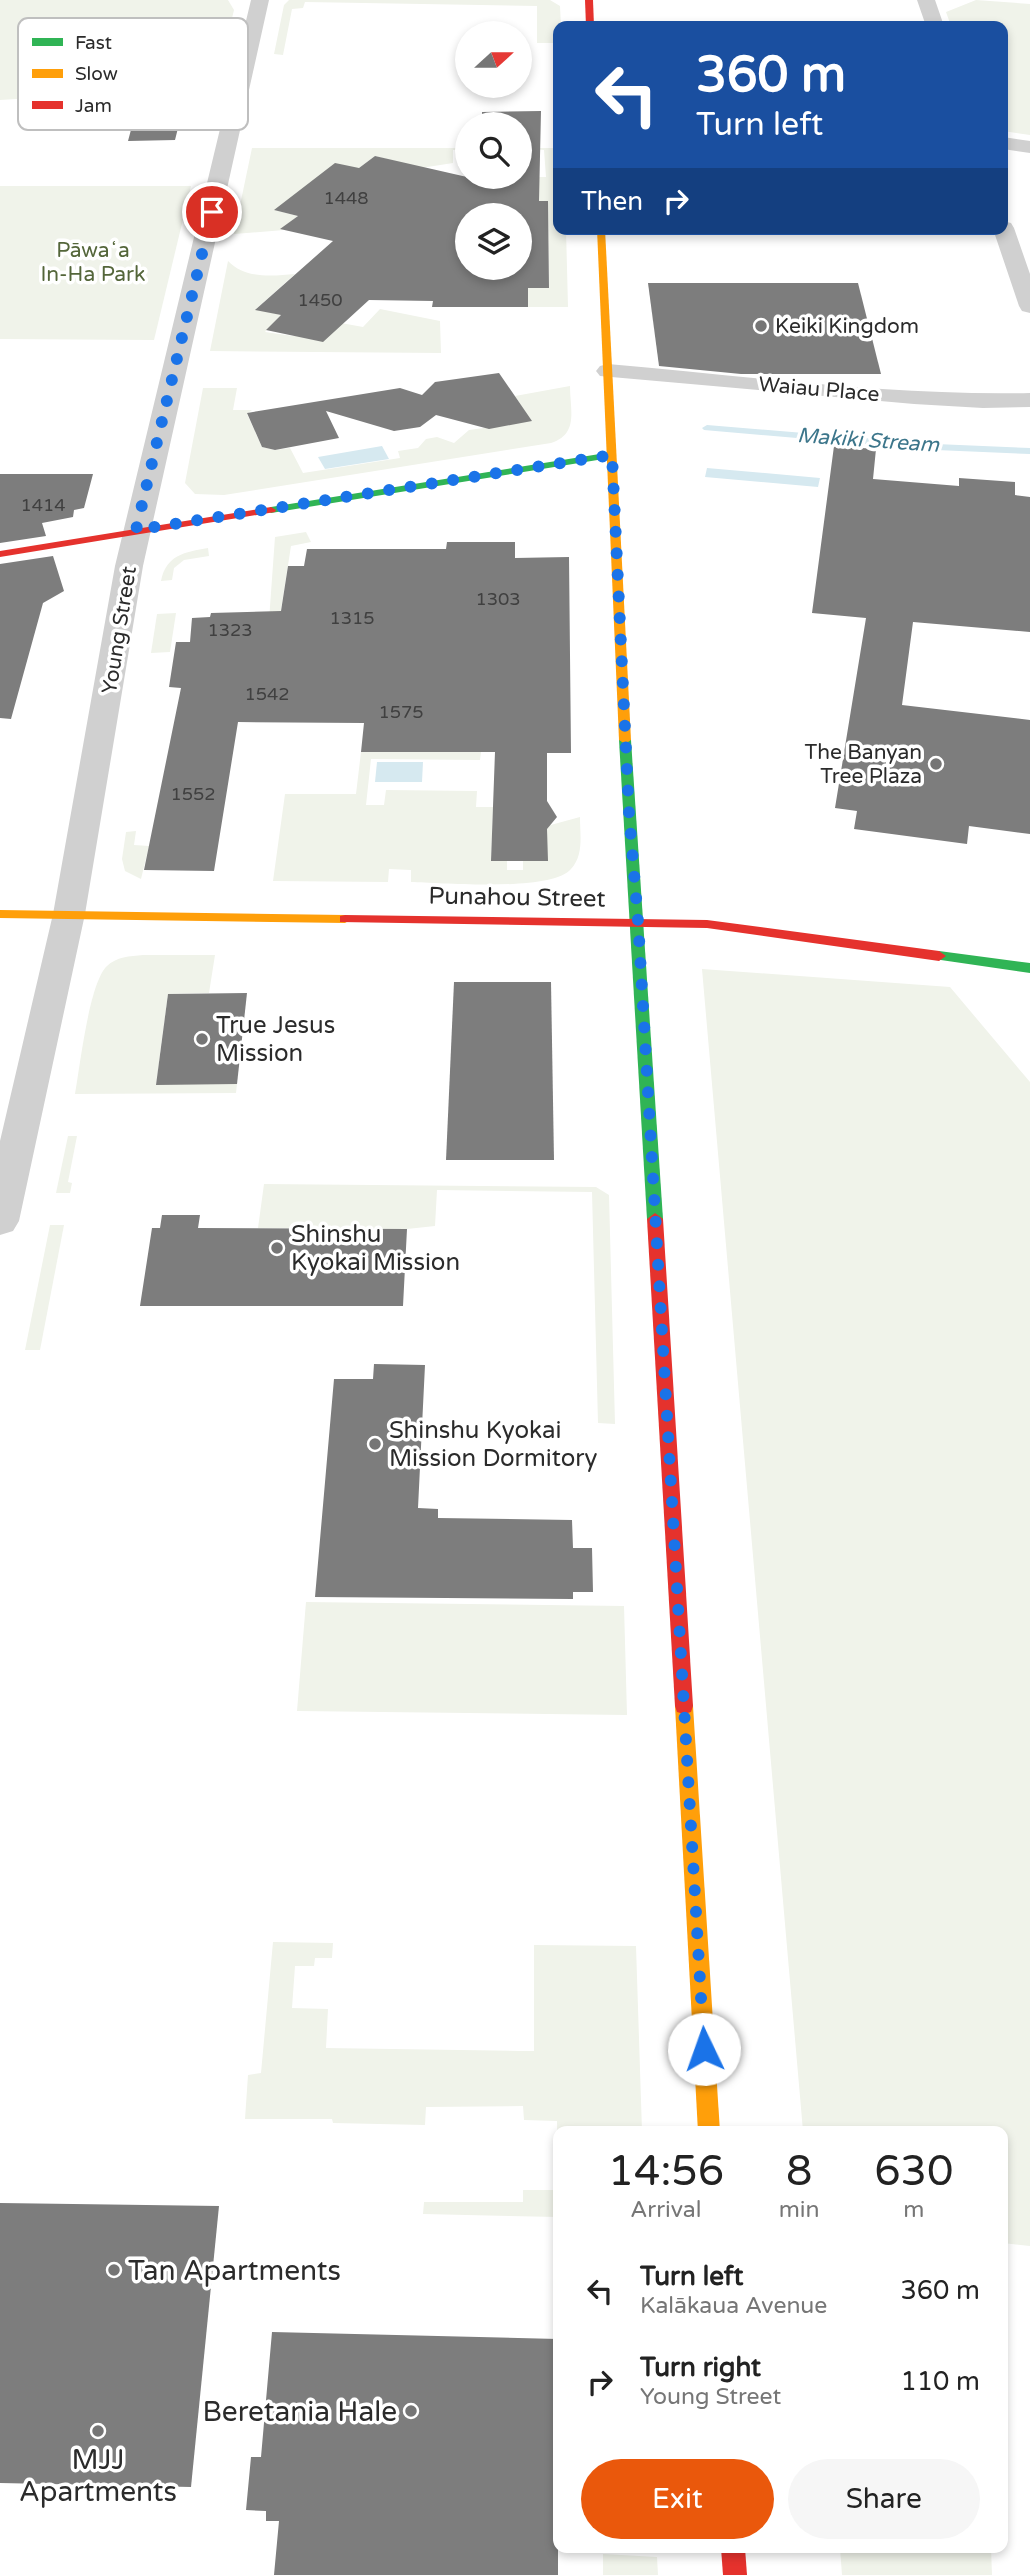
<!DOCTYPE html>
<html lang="en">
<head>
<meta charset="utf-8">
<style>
  :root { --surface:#fff; --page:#f6f6f6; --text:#222; --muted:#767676; --accent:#ea580c }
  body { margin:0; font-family:"Varela Round",sans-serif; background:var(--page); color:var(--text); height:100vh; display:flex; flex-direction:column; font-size:26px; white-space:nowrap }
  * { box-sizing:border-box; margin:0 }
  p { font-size:23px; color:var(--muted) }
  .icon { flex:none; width:38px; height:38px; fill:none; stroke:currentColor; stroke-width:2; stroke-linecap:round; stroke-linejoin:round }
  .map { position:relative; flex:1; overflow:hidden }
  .panel { position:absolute; left:553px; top:2126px; width:455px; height:427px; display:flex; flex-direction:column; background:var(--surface); border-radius:14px; box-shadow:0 4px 10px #0003 }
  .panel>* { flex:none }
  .guide { position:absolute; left:553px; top:21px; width:455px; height:214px; border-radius:14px; box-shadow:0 4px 10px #0003; background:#1a4fa0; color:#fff; overflow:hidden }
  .needle { width:46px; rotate:69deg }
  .controls { position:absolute; left:455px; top:21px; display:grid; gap:14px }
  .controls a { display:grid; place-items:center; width:77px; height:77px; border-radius:50%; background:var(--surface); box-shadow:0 4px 10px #0003; font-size:35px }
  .pin { position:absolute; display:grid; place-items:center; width:60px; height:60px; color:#fff; margin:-30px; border:4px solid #fff; border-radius:50%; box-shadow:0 2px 7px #0007 }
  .me { position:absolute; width:77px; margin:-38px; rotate:357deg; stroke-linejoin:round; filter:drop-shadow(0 0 5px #0008) }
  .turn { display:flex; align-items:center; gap:24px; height:147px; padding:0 28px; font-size:32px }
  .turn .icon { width:91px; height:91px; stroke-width:2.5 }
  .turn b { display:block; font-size:49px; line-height:60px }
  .then { display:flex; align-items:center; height:66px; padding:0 28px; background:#0003; gap:14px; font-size:26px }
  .eta { display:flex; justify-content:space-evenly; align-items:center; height:119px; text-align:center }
  .eta b { font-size:42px; font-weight:600; line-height:49px }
  .primary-button { display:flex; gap:14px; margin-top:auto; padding:14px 28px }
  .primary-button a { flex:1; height:80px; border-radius:42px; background:var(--accent); color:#fff; font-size:28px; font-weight:600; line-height:80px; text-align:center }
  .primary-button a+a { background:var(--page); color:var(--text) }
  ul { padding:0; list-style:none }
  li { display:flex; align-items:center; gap:21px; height:91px; padding:0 28px }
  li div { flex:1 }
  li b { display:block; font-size:26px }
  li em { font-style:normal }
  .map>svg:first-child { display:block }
</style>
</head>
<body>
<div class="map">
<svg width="1030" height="2575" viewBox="0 0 1030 2575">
  <rect width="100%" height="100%" fill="#fff"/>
  <!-- green -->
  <g fill="#f0f3ea">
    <polygon points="0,0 228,0 234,10 205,129 178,128 187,92 194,91 204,47 153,47 149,63 47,62 32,98 0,100"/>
    <polygon points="289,0 550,0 560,6 561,26 558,26 558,43 537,43 537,6 305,2 303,8 292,9 283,55 274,54 284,5"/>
    <polygon points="976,0 1030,4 1030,135 1003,131 1003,26 951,26 946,12"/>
    <polygon points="252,148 467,148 467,150 453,150 453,163 421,168 375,156 359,168 275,210 298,216 281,229 284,230 234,234"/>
    <polygon points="520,148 558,148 558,229 566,229 568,307 528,307 528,288 549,287 548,202 528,201 528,177 546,177 544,150"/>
    <polygon points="0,186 191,186 154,340 0,339"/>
    <path d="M228 261C245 279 272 276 295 274L256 309 281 315 265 332 293 336 341 323 363 327 380 309 440 321 441 353 210 351Z"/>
    <path d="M570 386C570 410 579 434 551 443L224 495 195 494 185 483 203 388H237L233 410H252L247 414 262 447 275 450 290 448 303 473 400 458 398 451 418 448 426 439 437 437 454 443 469 430 514 424 526 413 515 396Z"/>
    <polygon points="306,532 311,542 291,546 275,648 267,648 275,537"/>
    <path d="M208 548 209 556 184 560 174 568 172 580 161 581C166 555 185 552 208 548Z"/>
    <polygon points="176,613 170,652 151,653 157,614"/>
    <path d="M361 752H481L480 760 371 759 366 805H384L386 790 477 791 476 807H493L491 861H507V870H523V861H547V826L580 817C580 835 584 855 571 869 552 892 443 883 411 882V870L389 869 388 882 273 881 285 794H356Z"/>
    <polygon points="136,831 134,845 149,846 141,879 125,871 122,859 126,832"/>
    <path d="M143 955H215L209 993 168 994 156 1084H237L236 1093 75 1094C80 1067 89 983 107 966 116 957 130 956 143 955Z"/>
    <polygon points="702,969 950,987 1030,1082 1030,2246 1003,2243 1003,2132 803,2131"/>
    <polygon points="68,1136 77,1136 68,1182 72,1183 70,1193 56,1193"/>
    <polygon points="264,1184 596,1187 609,1195 615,1424 598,1423 592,1192 437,1190 435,1226 407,1229 258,1228"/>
    <polygon points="50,1225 64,1225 40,1350 25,1350"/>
    <polygon points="306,1602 624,1606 627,1715 297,1711"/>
    <polygon points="273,1942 333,1943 332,1958 315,1958 314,1966 295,1966 292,2008 328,2009 326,2048 519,2051 534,2051 534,1945 636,1946 642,2131 558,2132 558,2186 557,2121 524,2120 523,2106 426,2107 425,2125 333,2123 332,2119 245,2119 248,2075 261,2073"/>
    <polygon points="523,2190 558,2190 558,2217 423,2214 424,2202 523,2202"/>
    <polygon points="840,2548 991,2548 992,2575 842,2575"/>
    <polygon points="603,2554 657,2557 658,2575 603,2575"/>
  </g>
  <!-- water -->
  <g fill="#d6e9f0">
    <polygon points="382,446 389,459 325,469 318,457"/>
    <polygon points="707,468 820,478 818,487 705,477"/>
    <polygon points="377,762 423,762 422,782 375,782"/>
  </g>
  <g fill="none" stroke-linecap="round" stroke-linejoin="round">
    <!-- stream -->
    <polygon fill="#d6e9f0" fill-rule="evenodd" points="707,425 936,444 1030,448 1030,454 936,450 704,430 702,428"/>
  </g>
  <!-- building -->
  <g fill="#7d7d7d" fill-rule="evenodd">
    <polygon points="153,47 204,47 194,92 187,92 175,140 128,141"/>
    <path d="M541 111 539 201H548L549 288H528V307H432L433 301 369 300 323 342 266 330 281 315 255 310 333 241 280 229 298 216 274 210 335 163 359 168 375 156 467 177H520V124H475V117H482V112ZM467 215H520V268H467Z"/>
    <polygon points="648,283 858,283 881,374 741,374 659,366"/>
    <polygon points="499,373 532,421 489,429 436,415 420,427 394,431 326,411 339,438 275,450 262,447 247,413 400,388 422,395 435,382"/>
    <polygon points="834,446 876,449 873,479 959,486 959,478 1015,482 1015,495 1030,497 1030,632 913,622 902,705 1030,720 1030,834 969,826 967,844 854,829 857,811 835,808 866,618 812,613"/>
    <polygon points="0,474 93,474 84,508 74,510 73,517 42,523 46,536 0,543"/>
    <polygon points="447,542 515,542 515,558 569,557 571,753 547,753 547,801 557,817 547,829 548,861 491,861 495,752 361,752 364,723 238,722 214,871 144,870 181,688 169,687 176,642 190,642 192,618 210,617 211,613 281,611 288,566 304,566 307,549 446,549"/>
    <polygon points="53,556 64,591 43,603 11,719 0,718 0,564"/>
    <polygon points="454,982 551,982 554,1160 446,1160"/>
    <polygon points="247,993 237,1084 156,1085 168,994"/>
    <polygon points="162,1215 200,1215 198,1228 407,1229 403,1306 140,1306 152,1228 160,1228"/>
    <polygon points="374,1364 425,1365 418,1508 438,1509 438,1518 572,1520 573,1548 592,1548 593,1592 573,1592 573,1599 315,1597 334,1379 373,1379"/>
    <polygon points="0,2203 219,2206 191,2487 0,2483"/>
    <polygon points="272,2332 558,2339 558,2575 274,2575 279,2521 266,2521 266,2511 246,2510 251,2457 261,2457"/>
  </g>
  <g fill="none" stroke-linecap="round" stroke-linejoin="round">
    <!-- street -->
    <g fill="#d0d0d0" fill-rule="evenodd">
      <polygon points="251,0 269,0 143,566 85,914 19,1221 13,1231 0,1235 0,1141 53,914 115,566"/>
      <polygon points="917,0 935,0 944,26 926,26"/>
      <polygon points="1003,137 1030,141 1030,153 1003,149"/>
      <polygon points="1003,221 1011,223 1014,228 1030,274 1030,313 1022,311 1019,306 993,229 1003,229"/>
      <path d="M608 364C747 376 891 396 1030 393V407L983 408 914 404 600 376 596 371 600 366Z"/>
    </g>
    <!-- fast -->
    <g fill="#30b455" fill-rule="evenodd">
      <polygon points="612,452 616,453 616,457 271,513 266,510 271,507"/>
      <polygon points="625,736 631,740 663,1219 655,1225 647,1219 619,740"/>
      <polygon points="939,951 1030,963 1030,973 934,959 932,956 934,953"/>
    </g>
    <!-- slow -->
    <g fill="#ff9f0a" fill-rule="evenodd">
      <polygon points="597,229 605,229 631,740 625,744 619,740"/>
      <polygon points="0,910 345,915 352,919 345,923 0,918"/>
      <polygon points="684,1698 691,1700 693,1706 720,2132 698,2132 675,1706 677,1700"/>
    </g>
    <!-- jam -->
    <g fill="#e5322d" fill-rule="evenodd">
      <polygon points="585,0 593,0 594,26 586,26"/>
      <polygon points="271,507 276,510 275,512 0,557 0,551"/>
      <polygon points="345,915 707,920 939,951 946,956 939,961 707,928 340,922 340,916"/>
      <polygon points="655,1213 663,1219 693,1706 691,1712 684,1714 677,1712 675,1706 647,1219"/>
      <polygon points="721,2548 745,2548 747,2575 723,2575"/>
    </g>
  </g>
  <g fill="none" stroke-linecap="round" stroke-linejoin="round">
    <!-- route -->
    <polyline stroke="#1a73e8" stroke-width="12" stroke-dasharray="0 21.6" points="212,212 136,530 612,455 629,813 638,921 704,2049"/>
  </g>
  <!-- markers -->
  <g fill="#757575" stroke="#fff" stroke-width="2.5">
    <circle cx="761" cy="326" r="7"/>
    <circle cx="936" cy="764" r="7"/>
    <circle cx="202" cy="1039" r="7"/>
    <circle cx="277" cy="1248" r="7"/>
    <circle cx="375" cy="1444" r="7"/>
    <circle cx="114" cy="2270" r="7"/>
    <circle cx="411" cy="2411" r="7"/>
    <circle cx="98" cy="2431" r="7"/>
  </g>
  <g text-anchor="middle" stroke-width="7" stroke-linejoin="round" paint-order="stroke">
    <!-- far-number labels -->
    <g font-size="18" fill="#404040">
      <text x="346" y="204">1448</text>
      <text x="320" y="306">1450</text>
      <text x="43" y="511">1414</text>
      <text x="498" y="605">1303</text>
      <text x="352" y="624">1315</text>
      <text x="230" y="636">1323</text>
      <text x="267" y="700">1542</text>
      <text x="401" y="718">1575</text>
      <text x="193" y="800">1552</text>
    </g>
    <!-- far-park labels -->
    <g font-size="21" fill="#54663a" stroke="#fff">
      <text x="93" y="257">Pāwaʻa<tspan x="93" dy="24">In-Ha Park</tspan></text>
    </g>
    <!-- far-poi labels -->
    <g font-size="21" fill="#2b2b2b" stroke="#fff" text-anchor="start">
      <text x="775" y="333">Keiki Kingdom</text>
      <text x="922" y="759" text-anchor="end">The Banyan<tspan x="922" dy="24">Tree Plaza</tspan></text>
    </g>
    <!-- far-street labels -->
    <g font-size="21" fill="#2b2b2b" stroke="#fff">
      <text transform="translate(819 389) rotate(5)" y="7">Waiau Place</text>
      <text transform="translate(119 630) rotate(-81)" y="7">Young Street</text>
    </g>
    <!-- far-water labels -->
    <g font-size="21" font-style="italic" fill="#3c768b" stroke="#fff">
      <text transform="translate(868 440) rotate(4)" y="7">Makiki Stream</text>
    </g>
    <!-- street labels -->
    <g font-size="24" fill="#2b2b2b" stroke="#fff">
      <text transform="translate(517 897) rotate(1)" y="8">Punahou Street</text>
    </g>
    <!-- poi labels -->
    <g font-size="24" fill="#2b2b2b" stroke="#fff" text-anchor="start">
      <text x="216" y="1033">True Jesus<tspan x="216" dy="28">Mission</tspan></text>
      <text x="291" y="1242">Shinshu<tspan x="291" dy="28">Kyokai Mission</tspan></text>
      <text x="389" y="1438">Shinshu Kyokai<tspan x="389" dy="28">Mission Dormitory</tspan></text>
    </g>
    <!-- near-poi labels -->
    <g font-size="28" fill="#2b2b2b" stroke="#fff" text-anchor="start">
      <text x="128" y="2280">Tan Apartments</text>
      <text x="397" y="2421" text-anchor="end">Beretania Hale</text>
      <text x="98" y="2469" text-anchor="middle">MJJ<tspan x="98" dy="32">Apartments</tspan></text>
    </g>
  </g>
  <!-- legend -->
  <rect x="18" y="18" width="230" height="112" rx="10" fill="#fff" stroke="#bfbfbf" stroke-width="2"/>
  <rect x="32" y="38" width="31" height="8" fill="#30b455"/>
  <rect x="32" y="69" width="31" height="9" fill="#ff9f0a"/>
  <rect x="32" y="101" width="31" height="8" fill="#e5322d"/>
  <g font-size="19" fill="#2b2b2b">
    <text x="75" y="49">Fast</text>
    <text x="75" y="80">Slow</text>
    <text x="75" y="112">Jam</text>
  </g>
</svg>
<div class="controls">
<a><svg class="needle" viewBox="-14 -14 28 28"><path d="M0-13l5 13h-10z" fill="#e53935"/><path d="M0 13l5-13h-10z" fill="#767676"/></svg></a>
<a><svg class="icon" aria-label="search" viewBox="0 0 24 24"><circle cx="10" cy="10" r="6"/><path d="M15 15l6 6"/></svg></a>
<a><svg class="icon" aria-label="layers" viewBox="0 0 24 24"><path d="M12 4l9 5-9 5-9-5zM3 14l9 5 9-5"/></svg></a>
</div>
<div class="pin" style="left:212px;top:212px;background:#d93025"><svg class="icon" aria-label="arrive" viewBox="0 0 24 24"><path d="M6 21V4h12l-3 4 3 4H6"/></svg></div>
<svg class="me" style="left:704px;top:2049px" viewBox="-20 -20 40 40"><circle r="19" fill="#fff"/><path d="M0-13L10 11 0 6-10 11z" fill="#1a73e8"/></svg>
<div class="guide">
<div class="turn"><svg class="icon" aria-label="left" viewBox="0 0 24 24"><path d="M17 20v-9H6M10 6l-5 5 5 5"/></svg><div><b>360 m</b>Turn left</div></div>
<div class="then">Then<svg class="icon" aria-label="right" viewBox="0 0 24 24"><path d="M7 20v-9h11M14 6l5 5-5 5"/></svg></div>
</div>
<section class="panel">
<div class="eta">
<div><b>14:56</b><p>Arrival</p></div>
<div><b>8</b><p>min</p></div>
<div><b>630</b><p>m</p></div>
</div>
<ul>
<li><svg class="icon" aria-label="left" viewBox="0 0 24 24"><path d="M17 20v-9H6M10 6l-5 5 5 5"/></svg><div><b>Turn left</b><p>Kalākaua Avenue</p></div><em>360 m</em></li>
<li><svg class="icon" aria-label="right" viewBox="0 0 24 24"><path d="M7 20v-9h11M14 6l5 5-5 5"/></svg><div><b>Turn right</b><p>Young Street</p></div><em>110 m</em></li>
</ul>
<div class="primary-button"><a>Exit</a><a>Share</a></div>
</section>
</div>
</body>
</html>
